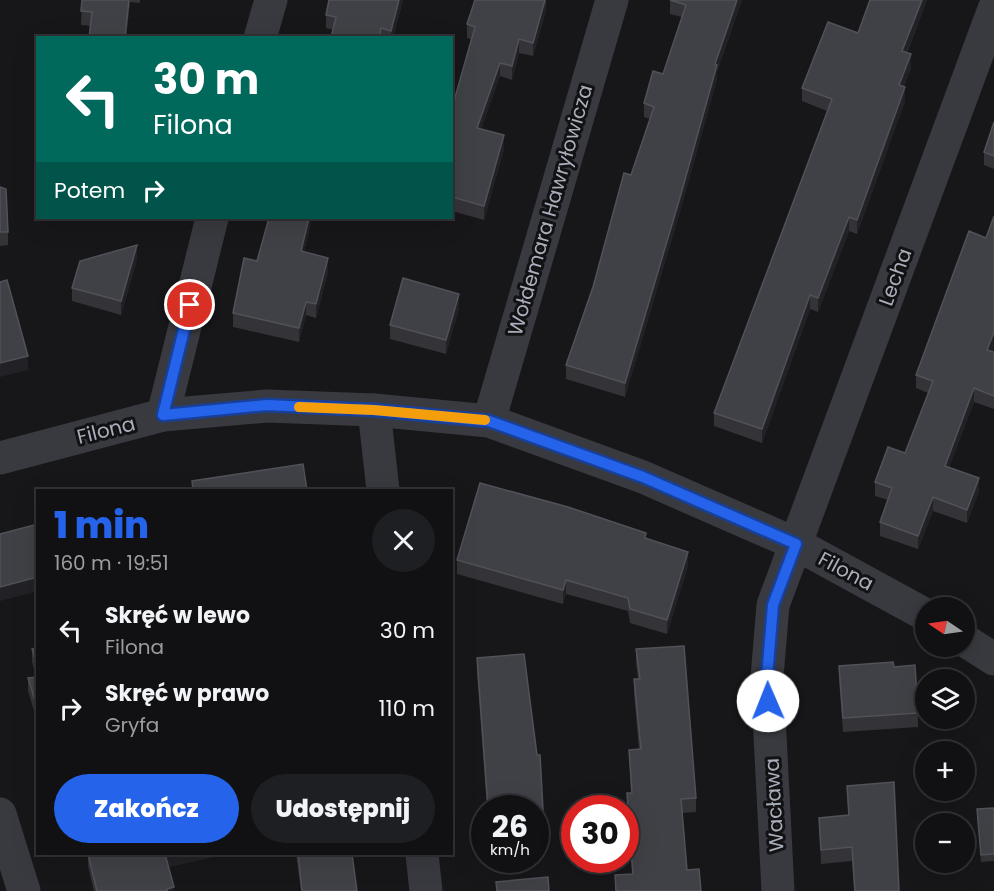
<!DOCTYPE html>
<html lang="pl">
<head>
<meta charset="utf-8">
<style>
  :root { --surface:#111114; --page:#1e1f22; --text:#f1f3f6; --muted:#9c9da0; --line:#303134; --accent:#2563eb }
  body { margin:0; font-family:Poppins,sans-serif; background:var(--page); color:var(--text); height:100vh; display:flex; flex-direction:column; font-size:22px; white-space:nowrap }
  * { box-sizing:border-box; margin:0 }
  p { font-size:20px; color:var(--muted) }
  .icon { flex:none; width:33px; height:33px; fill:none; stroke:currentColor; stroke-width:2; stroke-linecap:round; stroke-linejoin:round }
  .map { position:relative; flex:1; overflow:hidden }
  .drawer { position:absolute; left:36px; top:489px; width:417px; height:366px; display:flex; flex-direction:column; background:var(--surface); border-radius:0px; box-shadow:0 6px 24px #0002,0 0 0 2px var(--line) }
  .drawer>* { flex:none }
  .hud { position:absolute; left:36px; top:36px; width:417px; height:183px; border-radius:0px; box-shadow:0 6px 24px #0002,0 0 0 2px var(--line); background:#00695c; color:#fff; overflow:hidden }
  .needle { width:39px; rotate:283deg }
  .fabs { position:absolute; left:915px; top:597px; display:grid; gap:12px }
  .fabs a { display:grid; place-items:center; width:60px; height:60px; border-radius:50%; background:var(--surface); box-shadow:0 6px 24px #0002,0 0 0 2px var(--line); font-size:30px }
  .speed { position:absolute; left:471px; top:795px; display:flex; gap:12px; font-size:30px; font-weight:700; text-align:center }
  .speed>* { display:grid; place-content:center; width:78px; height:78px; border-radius:50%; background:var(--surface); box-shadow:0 6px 24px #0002,0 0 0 2px var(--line); line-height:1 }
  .speed small { font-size:15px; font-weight:400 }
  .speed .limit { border:9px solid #d22; background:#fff; color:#111 }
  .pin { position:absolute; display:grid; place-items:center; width:51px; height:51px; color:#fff; margin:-26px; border:3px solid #fff; border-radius:50%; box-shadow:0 2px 6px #0007 }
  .me { position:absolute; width:66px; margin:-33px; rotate:359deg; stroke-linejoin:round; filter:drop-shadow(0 0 4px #0008) }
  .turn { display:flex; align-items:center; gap:21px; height:126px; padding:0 18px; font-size:27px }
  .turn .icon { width:78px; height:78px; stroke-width:2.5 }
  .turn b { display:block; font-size:42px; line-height:51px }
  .then { display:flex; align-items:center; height:57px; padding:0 18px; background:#0003; gap:12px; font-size:22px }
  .round { display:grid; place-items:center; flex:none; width:63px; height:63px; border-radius:32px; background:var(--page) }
  .headline { display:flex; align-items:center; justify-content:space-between; height:102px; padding:0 18px }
  h1 { font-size:36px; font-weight:800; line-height:45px; color:var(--accent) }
  .action { display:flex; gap:12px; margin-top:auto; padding:12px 18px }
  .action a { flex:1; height:69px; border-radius:36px; background:var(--accent); color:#fff; font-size:24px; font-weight:800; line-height:69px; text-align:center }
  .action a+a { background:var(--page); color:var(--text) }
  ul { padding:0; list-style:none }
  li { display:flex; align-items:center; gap:18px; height:78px; padding:0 18px }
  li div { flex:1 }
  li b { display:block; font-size:22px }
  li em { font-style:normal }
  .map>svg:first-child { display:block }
</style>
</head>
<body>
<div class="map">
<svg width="994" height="891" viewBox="0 0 994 891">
  <rect width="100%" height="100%" fill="#17171a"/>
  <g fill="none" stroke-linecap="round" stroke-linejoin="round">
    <!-- minor -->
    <g stroke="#383a3f" stroke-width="33">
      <polyline points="260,38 271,0"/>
      <polyline points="374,410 383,490"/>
      <polyline points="163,415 212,218"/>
      <polyline points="489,421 612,0"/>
      <polyline points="0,458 163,415 267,406 374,410 489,421 643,477 796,544 926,615"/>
      <polyline points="964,640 994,659"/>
      <polyline points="0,814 24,891"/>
      <polyline points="422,854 426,891"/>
      <polyline points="778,891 767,677 773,605 994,9"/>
    </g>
  </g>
  <!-- wall -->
  <g fill="#333338">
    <polygon points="82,0 140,0 140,3 130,2 126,38 89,38 91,26 81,25"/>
    <polygon points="329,0 403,0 393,38 331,38 333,30 326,28 326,15"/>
    <polygon points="546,0 546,11 533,56 519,53 512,80 500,76 481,129 504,149 484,220 452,211 452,108 471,39 467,38 467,24"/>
    <polygon points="670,0 742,0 717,72 717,79 681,208 625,397 566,379 566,365 650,119 644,117 644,103 663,74 682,17 670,14"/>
    <polygon points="870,0 927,0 907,53 911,68 904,86 905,101 857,234 849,231 818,312 810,309 762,443 714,426 714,413 827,111 802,101 802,88 858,33"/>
    <polygon points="994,122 994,169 984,165 984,152"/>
    <polygon points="0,187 8,232 8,245 0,246"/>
    <polygon points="994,216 994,346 992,352 994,352 994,409 974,402 949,467 979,491 967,523 933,511 918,549 880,536 880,522 888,500 875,496 875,482 905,453 928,393 916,388 916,375 986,238"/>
    <polygon points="269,218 312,218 304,252 328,272 316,318 306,315 299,342 233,327 233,313 257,261"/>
    <polygon points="137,259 121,315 72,301 72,288"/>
    <polygon points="459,308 446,354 390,339 390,325"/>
    <polygon points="646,538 688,566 667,634 630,623 628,611 566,594 563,604 457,574 457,560"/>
    <polygon points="38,647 38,724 28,691 28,678 36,677 32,662 32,649"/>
    <polygon points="636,649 696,798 696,812 682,813 687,870 701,891 615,891 615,875 632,874 627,807 627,793 631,793 629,750 639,750 634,693 634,679 638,679 636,663"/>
    <polygon points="477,658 543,810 543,824 536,824 536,808 487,808 477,672"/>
    <polygon points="839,666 894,667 918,713 918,727 843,732 839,680"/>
    <polygon points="847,786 899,891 854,891 852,861 821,864 819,818 848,815"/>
    <polygon points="994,808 994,861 981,862 977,809"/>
    <polygon points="88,854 221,854 221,855 168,867 174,891 94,891 88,866"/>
    <polygon points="296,854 352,854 357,891 301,891"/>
  </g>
  <!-- shaded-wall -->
  <g fill="#222226">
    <polygon points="129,0 130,0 126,38 125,38"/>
    <polygon points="399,0 403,0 393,38 391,38 391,31"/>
    <polygon points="545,0 546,11 533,56 533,43"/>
    <polygon points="737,0 742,0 717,72 717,79 681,208 625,397 625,383 715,64"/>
    <polygon points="922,0 927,0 902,65 902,51"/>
    <polygon points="519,39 519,53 512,80 512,66"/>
    <polygon points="911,54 911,68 899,98 899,85"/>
    <polygon points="500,63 500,76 477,141 477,128"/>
    <polygon points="905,87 905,101 857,234 857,220"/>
    <polygon points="504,135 504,149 484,220 484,206"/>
    <polygon points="849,217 849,231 818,312 818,298"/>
    <polygon points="309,218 312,218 301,265 301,251"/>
    <polygon points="137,245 137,259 121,315 121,301"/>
    <polygon points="328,258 328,272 316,318 316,304"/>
    <polygon points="459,294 459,308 446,354 446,340"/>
    <polygon points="810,295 810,309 762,443 762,429"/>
    <polygon points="306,302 306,315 299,342 299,328"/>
    <polygon points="994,332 994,346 987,364 987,350"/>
    <polygon points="28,356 28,370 0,377 0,363"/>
    <polygon points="974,388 974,402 945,479 945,466"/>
    <polygon points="979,478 979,491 967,523 967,510"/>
    <polygon points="933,497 933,511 918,549 918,536"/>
    <polygon points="688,552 688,566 667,634 667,620"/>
    <polygon points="38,577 38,591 0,601 0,587"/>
    <polygon points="566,580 566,594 563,604 563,590"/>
    <polygon points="165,854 221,854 221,855 165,868"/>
    <polygon points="174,887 174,891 167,891 167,889"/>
  </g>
  <!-- building -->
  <g fill="#404146" stroke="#505258" stroke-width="1.5">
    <polygon points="82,0 129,0 125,38 89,38 92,12 81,11"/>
    <polygon points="329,0 399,0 391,31 381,28 379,38 331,38 336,17 326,15"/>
    <polygon points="475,0 545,0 533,43 519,39 512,66 500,63 477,128 504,135 484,206 452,197 452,108 475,27 467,24"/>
    <polygon points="670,0 737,0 715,64 717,65 681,194 625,383 566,365 593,287 624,173 631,175 654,107 644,103 653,71 663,74 686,5"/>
    <polygon points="870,0 922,0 902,51 911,54 899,85 905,87 857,220 849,217 818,298 810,295 762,429 714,413 832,99 802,88 828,22 858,33"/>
    <polygon points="994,122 994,156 984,152"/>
    <polygon points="0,187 6,189 8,232 0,232"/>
    <polygon points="994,216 994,332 987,350 994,352 994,396 974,388 945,466 979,478 967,510 933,497 918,536 880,522 892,488 875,482 888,447 905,453 933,381 916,375 969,231 986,238"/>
    <polygon points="269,218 309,218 301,251 328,258 316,304 306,302 299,328 233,313 244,258 257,261"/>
    <polygon points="137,245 121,301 72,288 80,261"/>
    <polygon points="403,278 459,294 446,340 390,325"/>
    <polygon points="7,280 28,356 0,363 0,282"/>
    <polygon points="303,464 307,490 193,490 192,481"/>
    <polygon points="480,483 568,507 646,533 645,538 688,552 667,620 630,609 628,598 566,580 563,590 457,560"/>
    <polygon points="38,524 38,577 0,587 0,534"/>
    <polygon points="684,646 696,798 681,799 687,870 699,869 701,891 616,891 615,875 633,874 627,793 632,793 629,750 641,749 634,679 640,679 636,649"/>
    <polygon points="38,647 38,670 32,649"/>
    <polygon points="524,654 537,755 540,755 543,810 536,810 536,808 488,808 477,658"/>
    <polygon points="893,662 894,667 915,665 918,713 843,718 839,666"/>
    <polygon points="38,677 38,711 28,678"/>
    <polygon points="894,782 899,891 855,891 852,847 821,850 819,818 849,815 847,786"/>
    <polygon points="994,808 994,854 981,855 977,809"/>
    <polygon points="88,854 169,854 165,854 174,887 167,889 167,891 97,891"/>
    <polygon points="298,854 352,854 357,891 302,891"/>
    <polygon points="548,877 549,891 497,891 496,882"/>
  </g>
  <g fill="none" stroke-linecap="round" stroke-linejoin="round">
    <!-- route casing -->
    <g stroke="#184099" stroke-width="15">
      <polyline id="route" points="190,305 163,415 267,405 374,410 489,421 643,477 796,544 773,605 767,677 768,701"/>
    </g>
    <!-- route -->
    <use href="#route" stroke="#2563eb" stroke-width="10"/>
    <!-- slow -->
    <polyline stroke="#f59e0b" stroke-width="10" points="299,407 374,410 485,420"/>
  </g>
  <g text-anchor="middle" stroke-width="6" stroke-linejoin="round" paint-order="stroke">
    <!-- street labels -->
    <g font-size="20" fill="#a9afbb" stroke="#121215">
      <text transform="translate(550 210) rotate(-74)" y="7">Wołdemara Hawryłowicza</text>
      <text transform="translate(895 277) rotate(-70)" y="7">Lecha</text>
      <text transform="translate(106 430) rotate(-14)" y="7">Filona</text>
      <text transform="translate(846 571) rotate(28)" y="7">Filona</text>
      <text transform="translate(774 805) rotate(-93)" y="7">Wacława</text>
    </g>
  </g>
</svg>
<div class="fabs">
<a><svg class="needle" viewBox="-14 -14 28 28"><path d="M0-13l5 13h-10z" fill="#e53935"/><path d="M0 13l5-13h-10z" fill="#9c9da0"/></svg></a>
<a><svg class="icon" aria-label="layers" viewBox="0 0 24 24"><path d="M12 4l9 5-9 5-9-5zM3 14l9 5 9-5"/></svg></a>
<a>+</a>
<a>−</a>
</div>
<div class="speed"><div>26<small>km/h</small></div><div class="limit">30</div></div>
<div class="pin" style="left:190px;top:305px;background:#d93025"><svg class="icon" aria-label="arrive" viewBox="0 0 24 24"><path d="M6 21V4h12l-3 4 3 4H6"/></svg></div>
<svg class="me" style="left:768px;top:701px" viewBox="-20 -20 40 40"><circle r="19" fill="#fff"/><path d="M0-13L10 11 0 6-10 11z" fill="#2563eb"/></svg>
<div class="hud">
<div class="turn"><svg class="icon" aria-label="left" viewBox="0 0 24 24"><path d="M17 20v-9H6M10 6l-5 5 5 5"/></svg><div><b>30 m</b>Filona</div></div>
<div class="then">Potem<svg class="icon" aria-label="right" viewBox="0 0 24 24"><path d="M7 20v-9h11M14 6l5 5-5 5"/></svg></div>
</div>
<section class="drawer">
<div class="headline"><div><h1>1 min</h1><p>160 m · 19:51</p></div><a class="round"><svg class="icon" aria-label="close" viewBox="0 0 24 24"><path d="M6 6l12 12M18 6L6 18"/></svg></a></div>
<ul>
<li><svg class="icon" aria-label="left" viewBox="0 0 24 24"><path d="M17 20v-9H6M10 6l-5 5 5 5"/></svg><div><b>Skręć w lewo</b><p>Filona</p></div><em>30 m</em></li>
<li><svg class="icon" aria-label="right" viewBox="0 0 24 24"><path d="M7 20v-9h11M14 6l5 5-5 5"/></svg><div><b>Skręć w prawo</b><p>Gryfa</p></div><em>110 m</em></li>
</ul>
<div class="action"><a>Zakończ</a><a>Udostępnij</a></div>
</section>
</div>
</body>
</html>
